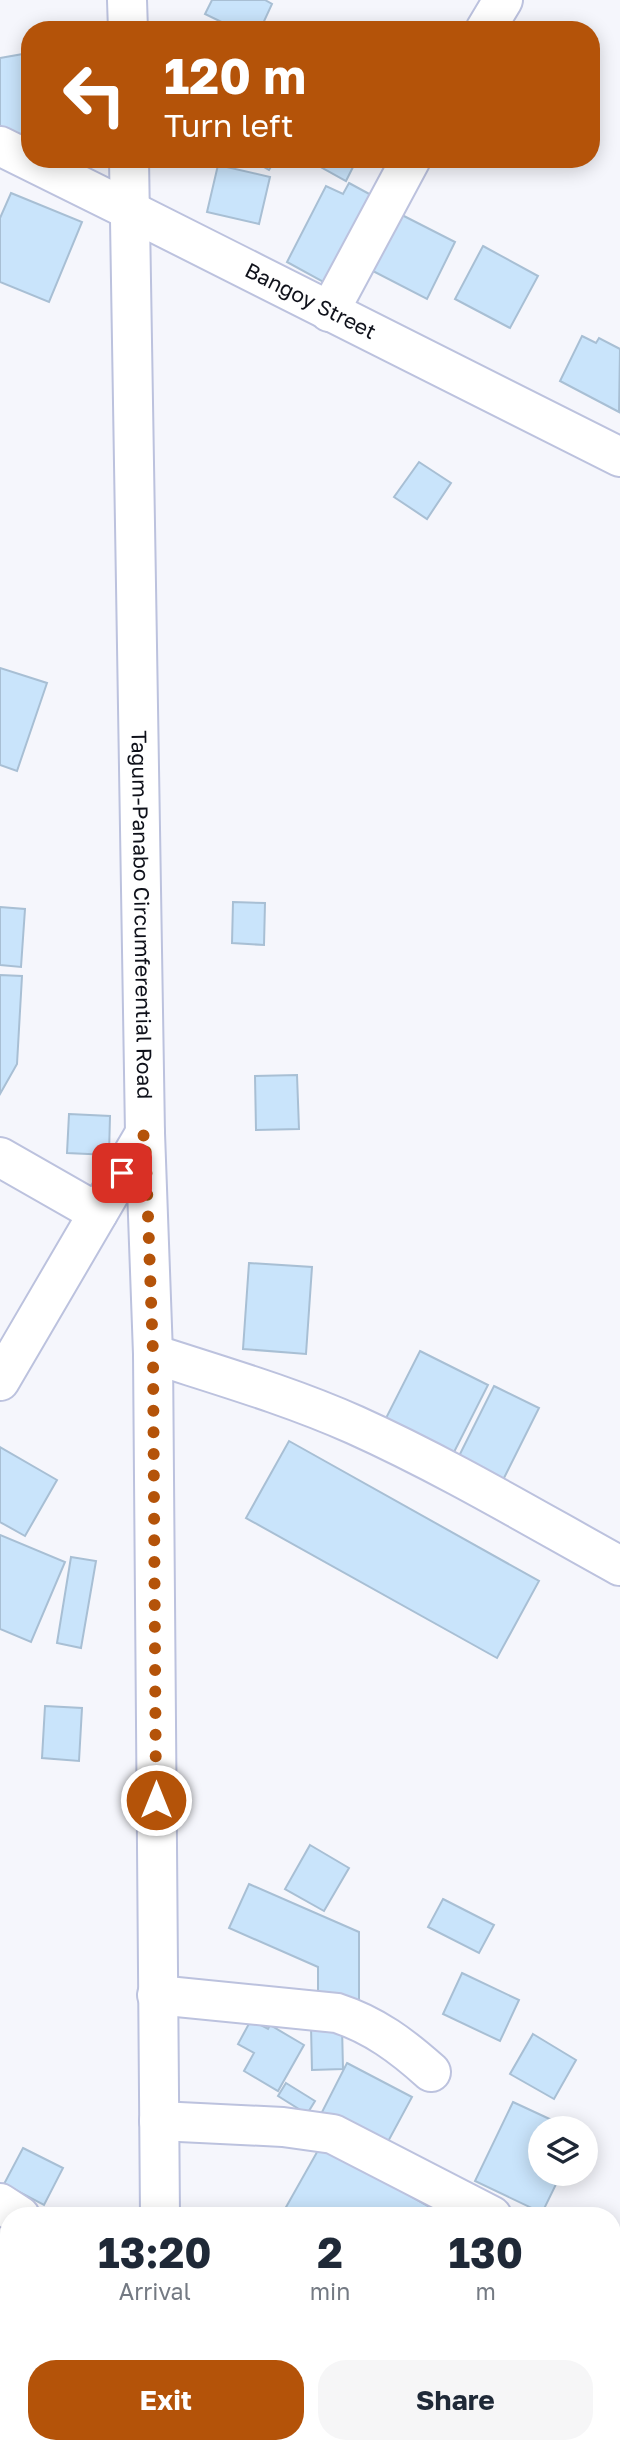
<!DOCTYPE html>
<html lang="en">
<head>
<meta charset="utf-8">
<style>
  :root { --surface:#fff; --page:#f6f6f7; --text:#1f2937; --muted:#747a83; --accent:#b45309 }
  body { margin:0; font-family:"Golos Text",sans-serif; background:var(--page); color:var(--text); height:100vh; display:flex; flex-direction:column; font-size:26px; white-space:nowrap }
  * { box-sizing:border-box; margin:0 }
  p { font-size:23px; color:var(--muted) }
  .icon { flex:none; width:38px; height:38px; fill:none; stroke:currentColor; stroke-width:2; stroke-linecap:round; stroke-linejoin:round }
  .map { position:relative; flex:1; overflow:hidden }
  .details { position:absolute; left:0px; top:2207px; width:621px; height:247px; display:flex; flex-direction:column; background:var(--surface); border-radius:28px 28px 0 0; box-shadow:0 4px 18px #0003 }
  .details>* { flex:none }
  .guide { position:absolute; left:21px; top:21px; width:579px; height:147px; border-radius:28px; box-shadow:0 4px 18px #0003; background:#b45309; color:#fff; overflow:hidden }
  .tools { position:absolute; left:528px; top:2116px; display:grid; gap:14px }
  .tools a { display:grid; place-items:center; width:70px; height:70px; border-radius:50%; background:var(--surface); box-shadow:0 4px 18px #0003; font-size:35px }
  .pin { position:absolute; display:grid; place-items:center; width:60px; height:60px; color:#fff; margin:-30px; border-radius:14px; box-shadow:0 4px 10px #0006 }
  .me { position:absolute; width:77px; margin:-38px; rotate:0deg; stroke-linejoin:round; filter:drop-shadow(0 0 5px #0008) }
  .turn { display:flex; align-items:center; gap:24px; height:147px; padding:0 28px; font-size:32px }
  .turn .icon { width:91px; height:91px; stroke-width:2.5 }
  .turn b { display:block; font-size:49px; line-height:60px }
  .eta { display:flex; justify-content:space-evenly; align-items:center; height:119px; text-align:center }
  .eta b { font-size:42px; font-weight:700; line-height:49px }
  .primary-button { display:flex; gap:14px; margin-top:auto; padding:14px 28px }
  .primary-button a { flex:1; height:80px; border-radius:28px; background:var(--accent); color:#fff; font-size:28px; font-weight:700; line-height:80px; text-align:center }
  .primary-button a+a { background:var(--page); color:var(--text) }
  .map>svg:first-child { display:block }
</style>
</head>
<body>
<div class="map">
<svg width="620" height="2453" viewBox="0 0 620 2453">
  <rect width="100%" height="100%" fill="#f5f6fc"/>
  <!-- building -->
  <g fill="#c9e4fb" stroke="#a8bfd4" stroke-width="2">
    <polygon points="212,0 265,0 272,4 260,30 238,30 205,14"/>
    <polygon points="23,54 30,99 30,129 15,137 0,127 0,58"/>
    <polygon points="250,159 276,159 269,170"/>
    <polygon points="311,159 357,159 346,181 310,161"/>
    <polygon points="218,165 270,177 259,224 207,212"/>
    <polygon points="349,183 373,196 327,284 287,262 326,186 343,194"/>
    <polygon points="11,193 82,222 49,302 0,282 0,218"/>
    <polygon points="398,213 455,242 427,299 369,269"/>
    <polygon points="483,246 538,276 510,328 455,299"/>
    <polygon points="582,336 596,343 599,338 620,349 619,412 560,381"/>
    <polygon points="419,462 451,483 427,519 394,497"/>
    <polygon points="0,668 47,683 17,771 0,765"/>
    <polygon points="233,902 265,903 264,945 232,943"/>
    <polygon points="0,907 25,909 21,967 0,965"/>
    <polygon points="0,975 22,976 17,1064 0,1094"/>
    <polygon points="297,1075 299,1129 256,1130 255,1076"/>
    <polygon points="69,1114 110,1116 109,1155 67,1153"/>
    <polygon points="249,1263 312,1267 306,1354 243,1349"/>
    <polygon points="420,1351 488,1385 448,1464 380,1430"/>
    <polygon points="494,1386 539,1408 500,1486 455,1464"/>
    <polygon points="289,1441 539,1581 497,1658 246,1518"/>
    <polygon points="0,1447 57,1480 25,1536 0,1522"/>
    <polygon points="0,1535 65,1562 31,1642 0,1629"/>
    <polygon points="71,1557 96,1561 81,1648 57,1643"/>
    <polygon points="45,1706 82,1708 79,1761 42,1758"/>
    <polygon points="310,1845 349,1868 324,1911 285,1889"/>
    <polygon points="249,1884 359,1932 359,2004 318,2004 318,1967 229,1928"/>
    <polygon points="443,1899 494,1925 479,1953 428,1927"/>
    <polygon points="462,1973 519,2000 500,2041 443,2014"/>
    <polygon points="251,2020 268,2029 270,2025 304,2045 278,2091 244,2071 254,2053 238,2044"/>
    <polygon points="311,2026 342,2026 343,2069 312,2070"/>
    <polygon points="533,2034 576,2060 554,2099 510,2074"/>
    <polygon points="347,2063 412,2097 384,2149 320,2116"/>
    <polygon points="286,2083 315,2101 307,2114 278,2096"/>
    <polygon points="513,2102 569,2128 541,2128 541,2174 561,2174 542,2213 475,2181"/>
    <polygon points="321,2145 445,2216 281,2216"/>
    <polygon points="23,2148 63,2168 44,2205 4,2184"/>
    <polygon points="0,2305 9,2308 9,2365 0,2362"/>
    <polygon points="612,2311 620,2316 620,2414 612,2410"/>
    <polygon points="612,2414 620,2419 620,2437 610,2453 556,2453 561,2445 612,2445"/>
    <polygon points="307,2445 337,2445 352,2453 303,2453"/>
    <polygon points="486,2445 522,2445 518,2453 501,2453"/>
  </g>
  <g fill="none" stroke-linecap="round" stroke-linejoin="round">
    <!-- service casing -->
    <g stroke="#bcc2de" stroke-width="23">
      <polyline id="service" points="0,2441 10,2453"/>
    </g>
    <!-- minor casing -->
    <g stroke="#bcc2de" stroke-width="42">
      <g id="minor">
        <polyline points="485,30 503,0"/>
        <polyline points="0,146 129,210"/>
        <polyline points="329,312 411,159"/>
        <polyline points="0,1157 98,1213"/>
        <path d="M153 1354C221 1376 290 1396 355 1425 446 1466 533 1518 620 1566"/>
        <path d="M157 1995 337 2013C374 2025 402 2046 431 2072"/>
        <polyline points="159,2121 283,2127 333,2134 492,2216"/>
        <polyline points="0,2203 20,2216"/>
        <polyline points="437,2445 452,2453"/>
      </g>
    </g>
    <!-- secondary casing -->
    <g stroke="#bcc2de" stroke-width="42">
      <g id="secondary">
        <path id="s1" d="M129 210 620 457"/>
        <polyline points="0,1381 145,1133"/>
      </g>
    </g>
    <!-- primary casing -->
    <g stroke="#bcc2de" stroke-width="42">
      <g id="primary">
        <polyline points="127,0 128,30"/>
        <path id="s2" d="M129 159 145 1133 153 1354 160 2216"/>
        <polyline points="163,2445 164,2453"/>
      </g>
    </g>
    <!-- service -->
    <use href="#service" stroke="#fff" stroke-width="19"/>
    <!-- minor -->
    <use href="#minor" stroke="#fff" stroke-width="38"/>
    <!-- secondary -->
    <use href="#secondary" stroke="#fff" stroke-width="38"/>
    <!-- primary -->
    <use href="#primary" stroke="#fff" stroke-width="38"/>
  </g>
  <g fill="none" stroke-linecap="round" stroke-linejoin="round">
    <!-- route -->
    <polyline stroke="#b45309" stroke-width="12" stroke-dasharray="0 21.6" points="122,1173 145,1133 153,1354 156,1800"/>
  </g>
  <g text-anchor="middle" stroke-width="7" stroke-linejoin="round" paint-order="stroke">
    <!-- street labels -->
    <g font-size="21" fill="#0f111a" stroke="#f5f6fc">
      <text dy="7" stroke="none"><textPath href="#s1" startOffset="203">Bangoy Street</textPath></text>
      <text dy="7" stroke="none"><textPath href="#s2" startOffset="756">Tagum-Panabo Circumferential Road</textPath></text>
    </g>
  </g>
</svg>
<div class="tools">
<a><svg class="icon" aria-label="layers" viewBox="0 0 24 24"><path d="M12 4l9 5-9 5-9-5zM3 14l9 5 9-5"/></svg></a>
</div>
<div class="pin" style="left:122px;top:1173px;background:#d93025"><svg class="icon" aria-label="arrive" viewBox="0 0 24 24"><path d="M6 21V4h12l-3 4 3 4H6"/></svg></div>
<svg class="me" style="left:156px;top:1800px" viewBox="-20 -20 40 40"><circle r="17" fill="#b45309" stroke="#fff" stroke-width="3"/><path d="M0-11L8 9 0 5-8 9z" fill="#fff"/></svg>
<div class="guide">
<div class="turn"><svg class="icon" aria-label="left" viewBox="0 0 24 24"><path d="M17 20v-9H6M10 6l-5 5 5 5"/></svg><div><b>120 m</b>Turn left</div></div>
</div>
<section class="details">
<div class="eta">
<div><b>13:20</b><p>Arrival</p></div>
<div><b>2</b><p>min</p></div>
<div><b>130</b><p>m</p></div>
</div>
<div class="primary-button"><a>Exit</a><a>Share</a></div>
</section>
</div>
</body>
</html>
